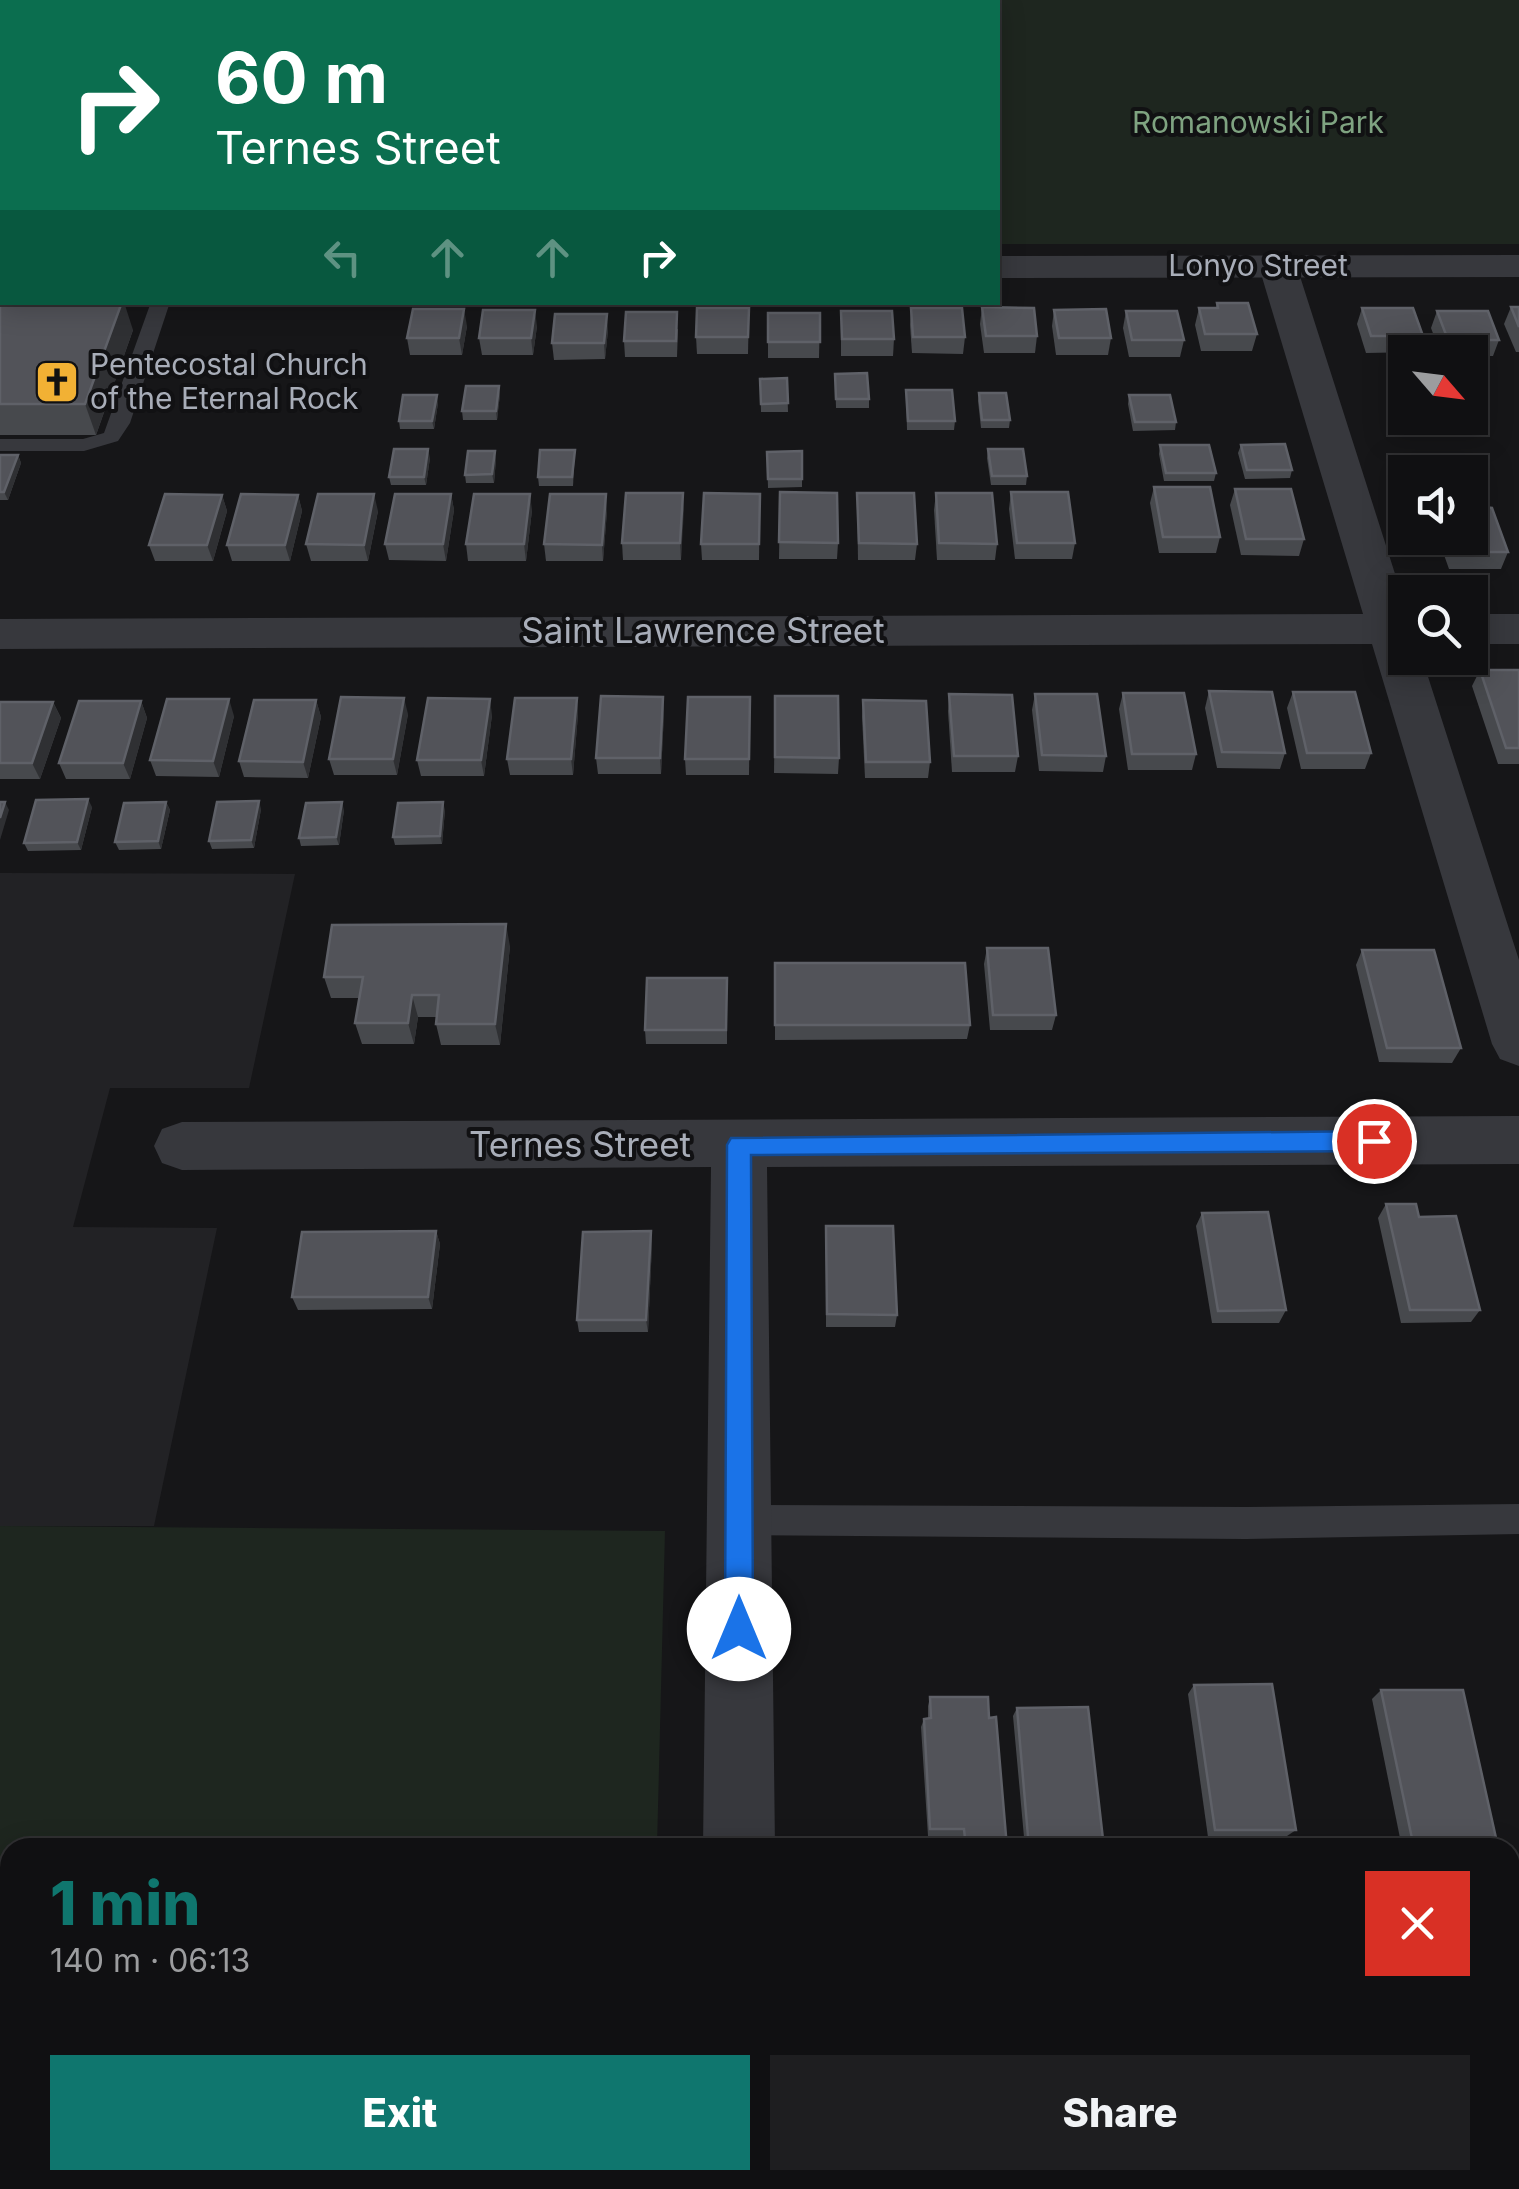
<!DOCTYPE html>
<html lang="en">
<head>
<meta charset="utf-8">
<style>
  :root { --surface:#101012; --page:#1e1e20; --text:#f1f3f6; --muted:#9c9d9f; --line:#303032; --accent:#0f766e }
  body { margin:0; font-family:Inter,sans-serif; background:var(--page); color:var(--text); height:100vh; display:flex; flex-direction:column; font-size:38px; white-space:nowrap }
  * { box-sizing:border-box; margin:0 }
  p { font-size:32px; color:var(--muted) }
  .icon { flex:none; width:55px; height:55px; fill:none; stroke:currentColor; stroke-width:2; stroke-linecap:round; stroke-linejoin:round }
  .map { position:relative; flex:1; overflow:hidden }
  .drawer { position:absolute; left:0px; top:1838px; width:1520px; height:352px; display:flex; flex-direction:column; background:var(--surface); border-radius:30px 30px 0 0; box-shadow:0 5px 25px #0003,0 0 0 2px var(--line) }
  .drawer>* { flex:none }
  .top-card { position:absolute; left:0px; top:0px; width:1000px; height:305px; box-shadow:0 5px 25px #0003,0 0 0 2px var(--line); background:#0b6e4f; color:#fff; overflow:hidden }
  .needle { width:65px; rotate:118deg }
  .fabs { position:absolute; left:1388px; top:335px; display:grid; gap:20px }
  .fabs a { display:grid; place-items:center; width:100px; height:100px; border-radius:0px; background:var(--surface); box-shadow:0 5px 25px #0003,0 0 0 2px var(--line); font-size:50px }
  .pin { position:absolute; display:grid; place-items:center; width:85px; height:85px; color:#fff; margin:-42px; border:5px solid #fff; border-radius:50%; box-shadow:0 2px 10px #0007 }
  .me { position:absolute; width:110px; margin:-55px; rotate:0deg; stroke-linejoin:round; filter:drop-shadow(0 0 8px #0008) }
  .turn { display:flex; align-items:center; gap:35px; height:210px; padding:0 50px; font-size:45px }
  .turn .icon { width:130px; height:130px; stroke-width:2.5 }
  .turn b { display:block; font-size:70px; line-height:85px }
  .lanes { display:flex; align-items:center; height:95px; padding:0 50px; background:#0003; justify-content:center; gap:50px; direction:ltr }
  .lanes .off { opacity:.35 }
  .round { display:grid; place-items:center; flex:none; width:105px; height:105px; border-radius:0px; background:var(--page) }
  .head { display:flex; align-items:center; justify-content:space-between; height:170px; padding:0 50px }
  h1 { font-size:60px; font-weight:800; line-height:75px; color:var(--accent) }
  .primary-button { display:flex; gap:20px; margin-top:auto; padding:20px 50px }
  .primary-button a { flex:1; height:115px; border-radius:0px; background:var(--accent); color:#fff; font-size:40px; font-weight:800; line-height:115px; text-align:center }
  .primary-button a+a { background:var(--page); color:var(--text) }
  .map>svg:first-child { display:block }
</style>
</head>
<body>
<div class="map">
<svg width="1519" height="2189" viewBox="0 0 1519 2189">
  <rect width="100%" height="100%" fill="#161618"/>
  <!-- built -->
  <polygon fill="#222225" points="0,873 295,874 249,1088 110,1088 73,1227 217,1228 154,1526 0,1526"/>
  <!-- green -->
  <g fill="#1e261f">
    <polygon points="50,0 1519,0 1519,244 998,244 998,2"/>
    <polygon points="0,1526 665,1531 657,1847 10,1848 10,1910 0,1910"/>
    <polygon points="405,2180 648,2180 648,2189 404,2189"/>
  </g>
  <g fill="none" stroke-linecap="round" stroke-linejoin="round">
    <!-- service -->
    <g fill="#37383d" fill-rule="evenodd">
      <polygon points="151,302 170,302 130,423 118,441 84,451 0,451 0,439 83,439 104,433"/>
      <polygon points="1519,1504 1519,1534 1246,1539 739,1535 728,1531 723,1520 728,1509 739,1505 1246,1507"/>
    </g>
    <!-- minor -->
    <g fill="#37383d" fill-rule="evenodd">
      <polygon points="2,5 2,29 0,30 0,6"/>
      <polygon points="1278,256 1291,259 1297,267 1405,605 1405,658 1422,658 1519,960 1519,1066 1500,1059 1492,1044 1372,644 0,649 0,619 1363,614 1259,267 1265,259"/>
      <rect x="1470" y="614" width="49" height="30"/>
      <polygon points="1519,1116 1519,1164 767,1167 775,1848 703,1848 711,1167 182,1170 162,1163 154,1146 162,1129 182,1122"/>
      <rect x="1510" y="1941" width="9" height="74"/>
      <rect x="0" y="1960" width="10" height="74"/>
      <rect x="700" y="2180" width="78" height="9"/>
    </g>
    <!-- tertiary -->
    <g fill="#37383d" fill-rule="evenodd">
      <polygon points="1519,255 1519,277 998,278 998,256"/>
      <rect x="0" y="258" width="2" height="22"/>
    </g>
  </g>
  <!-- wall -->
  <g fill="#47494d">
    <polygon points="0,299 133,330 96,435 0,435"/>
    <polygon points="1217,303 1257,334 1252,351 1201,351 1195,325 1199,308 1216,308"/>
    <polygon points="982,307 1037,336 1035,353 984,353 980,324"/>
    <polygon points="1511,307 1519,307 1519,352 1516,352 1504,324"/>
    <polygon points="749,308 748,354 697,354 696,337"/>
    <polygon points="911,308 965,337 963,354 912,353 910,325"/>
    <polygon points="1362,308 1423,336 1418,352 1366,353 1357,324"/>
    <polygon points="1054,310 1111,338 1108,355 1056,355 1052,326"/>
    <polygon points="841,311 894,339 893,356 841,356"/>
    <polygon points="1126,311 1184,340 1180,357 1129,357 1123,328"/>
    <polygon points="1437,311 1499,340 1493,356 1470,356 1470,352 1440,352 1431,328"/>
    <polygon points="768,313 820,313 819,358 768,358"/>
    <polygon points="467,326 462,355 410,355 407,338"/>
    <polygon points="537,326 533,355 482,355 479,338"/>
    <polygon points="678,329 677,357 625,357 624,341"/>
    <polygon points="608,330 605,359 554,360 552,343"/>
    <polygon points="835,374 869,399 869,408 836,408"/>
    <polygon points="787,378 788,412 761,412 760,379"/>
    <polygon points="906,390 955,421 954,430 907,430"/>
    <polygon points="979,393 1010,420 1009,428 981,428 978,401"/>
    <polygon points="500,394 497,420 463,420 462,411"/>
    <polygon points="1129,395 1176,422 1175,430 1133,431 1128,404"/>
    <polygon points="438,403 434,429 400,429 399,421"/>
    <polygon points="1160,445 1216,473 1214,481 1164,481 1159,454"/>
    <polygon points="1241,445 1292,470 1290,478 1245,479 1238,453"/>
    <polygon points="988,449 1027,476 1026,485 991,485 987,458"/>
    <polygon points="575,450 573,486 539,486 538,477"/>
    <polygon points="802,451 802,487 768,488 767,452"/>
    <polygon points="0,455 18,455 21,463 8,500 0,500"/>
    <polygon points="430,458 426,485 391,485 389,477"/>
    <polygon points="496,459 494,483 466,483 465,475"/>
    <polygon points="1154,487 1220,537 1216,553 1159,553 1150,503"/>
    <polygon points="1235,489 1304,539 1299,556 1241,555 1230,505"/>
    <polygon points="780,492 838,543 837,559 779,559"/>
    <polygon points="1011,492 1075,543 1072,559 1015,559 1009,509"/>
    <polygon points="683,493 681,560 623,560 622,543"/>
    <polygon points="857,493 917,544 915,560 858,560"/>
    <polygon points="936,493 997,544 995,560 937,560 934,510"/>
    <polygon points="451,494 454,510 446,561 389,560 385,544"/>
    <polygon points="760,494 759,560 702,560 701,544"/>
    <polygon points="222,495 227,511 213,561 155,561 149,545"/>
    <polygon points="298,495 302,511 290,561 232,561 227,545"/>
    <polygon points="1484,507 1508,552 1501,569 1449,569 1438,538 1470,538"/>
    <polygon points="532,510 526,561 468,561 466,544"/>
    <polygon points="378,511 368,561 311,561 306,544"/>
    <polygon points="607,511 603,561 546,561 544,544"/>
    <polygon points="1480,670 1519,670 1519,764 1498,764 1472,686"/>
    <polygon points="1209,691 1285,753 1280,769 1217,768 1205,708"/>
    <polygon points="1293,692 1371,753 1365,769 1301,769 1287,708"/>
    <polygon points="1123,693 1196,754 1192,770 1128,770 1119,709"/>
    <polygon points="949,694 1018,756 1015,772 952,772 948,711"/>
    <polygon points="1035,694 1106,756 1103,772 1039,771 1032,710"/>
    <polygon points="775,696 839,758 838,774 774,773"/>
    <polygon points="663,697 664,713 661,774 598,774 596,758"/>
    <polygon points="750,697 749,775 686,775 685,759"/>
    <polygon points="577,698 578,714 573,775 510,775 507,759"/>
    <polygon points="316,700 321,717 308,778 244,777 239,761"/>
    <polygon points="863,700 930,762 928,778 865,778 862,717"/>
    <polygon points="141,701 147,718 130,779 66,779 59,763"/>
    <polygon points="0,702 53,702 61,718 40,779 0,779"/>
    <polygon points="408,714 397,775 334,775 329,759"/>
    <polygon points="492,715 484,776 421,776 417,760"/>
    <polygon points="234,716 219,777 156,776 150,760"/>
    <polygon points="166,802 170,810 161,849 119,850 115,842"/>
    <polygon points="92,807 81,850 28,851 24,843"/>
    <polygon points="261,809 254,848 212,849 209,841"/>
    <polygon points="344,810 339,845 301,846 299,838"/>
    <polygon points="445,810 442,844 395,845 393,837"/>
    <polygon points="510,946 500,1045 441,1045 436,1024 436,1017 418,1017 414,1044 362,1044 355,1023 359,998 331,998 324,977"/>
    <polygon points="987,948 1056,1015 1052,1030 990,1030 984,964"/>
    <polygon points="1362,950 1461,1048 1452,1063 1379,1062 1356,965"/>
    <polygon points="775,963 970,1025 967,1039 775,1040"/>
    <polygon points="727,978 727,1044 646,1044 645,1030"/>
    <polygon points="1386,1204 1419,1217 1480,1310 1471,1322 1401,1323 1378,1218"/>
    <polygon points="1202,1213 1286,1310 1279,1323 1212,1323 1196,1226"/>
    <polygon points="826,1226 897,1315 895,1327 826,1327"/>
    <polygon points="436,1231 440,1244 432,1309 298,1310 292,1297"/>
    <polygon points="651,1231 652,1244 648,1332 579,1332 577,1320"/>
    <polygon points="1194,1685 1296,1830 1287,1836 1208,1837 1188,1694"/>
    <polygon points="1381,1690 1498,1847 1402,1848 1372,1699"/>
    <polygon points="930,1697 989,1718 1007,1848 962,1848 961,1836 928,1836 921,1727 924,1719 928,1718 928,1706"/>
    <polygon points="1017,1708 1104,1848 1025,1848 1013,1716"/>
  </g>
  <!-- shaded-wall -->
  <g fill="#2f3033">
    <polygon points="122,302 124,302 133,330 96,435 85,404"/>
    <polygon points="464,309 467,326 462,355 459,338"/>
    <polygon points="535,310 537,326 533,355 531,338"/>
    <polygon points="607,314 608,330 605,359 604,343"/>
    <polygon points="499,386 500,394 497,420 496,411"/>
    <polygon points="437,395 438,403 434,429 432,421"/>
    <polygon points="428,449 430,458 426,485 424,477"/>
    <polygon points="495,451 496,459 494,483 492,474"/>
    <polygon points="18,455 21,463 8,500 4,492"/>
    <polygon points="683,493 684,510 681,560 680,543"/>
    <polygon points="374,494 378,511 368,561 364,545"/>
    <polygon points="451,494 454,510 446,561 443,544"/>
    <polygon points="530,494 532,510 526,561 524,544"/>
    <polygon points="606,494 607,511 603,561 602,545"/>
    <polygon points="222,495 227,511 213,561 207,545"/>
    <polygon points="298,495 302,511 290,561 285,545"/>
    <polygon points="663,697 664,713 661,774 660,758"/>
    <polygon points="404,698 408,714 397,775 393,759"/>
    <polygon points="577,698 578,714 573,775 571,759"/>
    <polygon points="229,699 234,716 219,777 213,761"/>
    <polygon points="490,699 492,715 484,776 481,760"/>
    <polygon points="316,700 321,717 308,778 303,762"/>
    <polygon points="141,701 147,718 130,779 123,763"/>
    <polygon points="53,702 61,718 40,779 32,763"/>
    <polygon points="88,799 92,807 81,850 77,842"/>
    <polygon points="259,801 261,809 254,848 251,840"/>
    <polygon points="5,802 9,810 0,840 0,818"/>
    <polygon points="166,802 170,810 161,849 158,841"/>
    <polygon points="342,802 344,810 339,845 336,837"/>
    <polygon points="443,802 445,810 442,844 440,836"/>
    <polygon points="506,924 510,946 500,1045 495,1024"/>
    <polygon points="412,995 418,1017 414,1044 408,1023"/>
    <polygon points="436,1231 440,1244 432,1309 428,1297"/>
    <polygon points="651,1231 652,1244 648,1332 646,1320"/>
    <polygon points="134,2180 145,2180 143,2189 132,2189"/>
    <polygon points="368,2180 375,2180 374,2189 367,2189"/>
  </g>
  <!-- building -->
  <g fill="#525359" stroke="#5f6168" stroke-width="2.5">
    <polygon points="0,299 2,300 2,302 122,302 85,404 0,404"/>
    <polygon points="1217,303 1248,303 1257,334 1205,334 1199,308 1218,308"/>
    <polygon points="982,307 1034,308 1037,336 986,336"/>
    <polygon points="1511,307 1519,307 1519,327"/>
    <polygon points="697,308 749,308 748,337 696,337"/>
    <polygon points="911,308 962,308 965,337 913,337"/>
    <polygon points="1362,308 1413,308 1423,336 1371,336"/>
    <polygon points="413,309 464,309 459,338 407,338"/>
    <polygon points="1106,309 1111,338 1059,338 1054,310"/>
    <polygon points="483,310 535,310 531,338 479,338"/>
    <polygon points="841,311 892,311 894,339 842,339"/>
    <polygon points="1126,311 1177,311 1184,340 1132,340"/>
    <polygon points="1437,311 1488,311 1499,340 1448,340"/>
    <polygon points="626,312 677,312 676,341 624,341"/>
    <rect x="768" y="313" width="52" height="29"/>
    <polygon points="555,314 607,314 604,343 552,343"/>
    <polygon points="867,373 869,399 836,399 835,374"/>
    <polygon points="787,378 788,403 761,404 760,379"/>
    <polygon points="466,386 499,386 496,411 462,411"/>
    <polygon points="906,390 952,390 955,421 908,421"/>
    <polygon points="979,393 1006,393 1010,420 982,420"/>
    <polygon points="403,395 437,395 432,421 399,421"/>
    <polygon points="1129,395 1170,395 1176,422 1135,422"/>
    <polygon points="1285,444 1292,470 1247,470 1241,445"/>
    <polygon points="1160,445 1209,445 1216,473 1166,473"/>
    <polygon points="394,449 428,449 424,477 389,477"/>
    <polygon points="988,449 1023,449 1027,476 992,476"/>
    <polygon points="540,450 575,450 572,477 538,477"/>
    <polygon points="468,451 495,451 492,474 465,475"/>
    <polygon points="802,451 802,479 768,479 767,452"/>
    <polygon points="0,455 18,455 4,492 0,492"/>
    <polygon points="1470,485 1476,485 1484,507 1492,508 1508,552 1456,552 1451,538 1470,538"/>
    <polygon points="1154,487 1210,487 1220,537 1163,537"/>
    <polygon points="1235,489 1291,489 1304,539 1246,539"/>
    <polygon points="780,492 837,493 838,543 779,542"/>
    <polygon points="1011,492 1068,492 1075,543 1017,543"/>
    <polygon points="626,493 683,493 680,543 622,543"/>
    <polygon points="704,493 760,494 759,544 701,544"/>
    <polygon points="857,493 914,493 917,544 859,543"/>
    <polygon points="936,493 992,493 997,544 939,543"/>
    <polygon points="165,494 222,495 207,545 149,545"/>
    <polygon points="241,494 298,495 285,545 227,545"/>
    <polygon points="318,494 374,494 364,545 306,544"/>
    <polygon points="395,494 451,494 443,544 385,544"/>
    <polygon points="474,494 530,494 524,544 466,544"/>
    <polygon points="550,494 606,494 602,545 544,544"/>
    <polygon points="1480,670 1519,670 1519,748 1506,748"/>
    <polygon points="1209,691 1272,692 1285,753 1222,752"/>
    <polygon points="1293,692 1355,692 1371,753 1307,753"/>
    <polygon points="1123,693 1184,693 1196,754 1132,754"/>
    <polygon points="949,694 1012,695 1018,756 954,756"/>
    <polygon points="1035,694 1097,694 1106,756 1042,755"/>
    <polygon points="601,696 663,697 660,758 596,758"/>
    <polygon points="775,696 838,696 839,758 775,757"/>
    <polygon points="341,697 404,698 393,759 329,759"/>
    <polygon points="688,697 750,697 749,759 685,759"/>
    <polygon points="428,698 490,699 481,760 417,760"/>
    <polygon points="515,698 577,698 571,759 507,759"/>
    <polygon points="167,699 229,699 213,761 150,760"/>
    <polygon points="254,700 316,700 303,762 239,761"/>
    <polygon points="863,700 926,701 930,762 866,762"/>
    <polygon points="79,701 141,701 123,763 59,763"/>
    <polygon points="0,702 53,702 32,763 0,763"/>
    <polygon points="88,799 77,842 24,843 36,800"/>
    <polygon points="259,801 251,840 209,841 217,802"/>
    <polygon points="0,802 5,802 0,818"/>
    <polygon points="166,802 158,841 115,842 124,803"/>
    <polygon points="342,802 336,837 299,838 306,803"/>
    <polygon points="443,802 440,836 393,837 398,803"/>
    <polygon points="506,924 495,1024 436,1024 439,995 412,995 408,1023 355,1023 363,977 324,977 332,925"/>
    <polygon points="987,948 1048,948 1056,1015 993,1015"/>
    <polygon points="1362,950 1434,950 1461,1048 1387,1048"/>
    <polygon points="775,963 965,963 970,1025 775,1025"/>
    <polygon points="647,978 727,978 726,1030 645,1030"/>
    <polygon points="1386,1204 1416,1204 1419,1217 1456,1216 1480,1310 1410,1310"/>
    <polygon points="1268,1212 1286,1310 1218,1311 1202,1213"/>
    <polygon points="826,1226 893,1226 897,1315 827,1314"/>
    <polygon points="436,1231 428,1297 292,1297 302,1232"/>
    <polygon points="651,1231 646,1320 577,1320 583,1232"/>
    <polygon points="1272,1684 1296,1830 1215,1830 1194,1685"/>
    <polygon points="1381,1690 1463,1690 1498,1847 1414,1848"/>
    <polygon points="930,1697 988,1697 989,1718 996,1717 1007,1848 966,1848 964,1829 930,1829 924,1719 931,1718"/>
    <polygon points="1088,1707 1104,1848 1029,1848 1017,1708"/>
    <polygon points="10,2153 10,2180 134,2180 132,2189 0,2189 0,2166 7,2165"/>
    <polygon points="289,2180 368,2180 367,2189 288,2189"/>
  </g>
  <!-- route -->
  <polygon fill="#1a73e8" stroke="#114b97" stroke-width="2.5" points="1374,1131 1382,1134 1386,1141 1382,1148 1374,1151 751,1155 753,1629 749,1639 739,1643 729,1639 725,1629 727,1145 731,1138"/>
  <!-- icons -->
  <defs>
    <g id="church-square" transform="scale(2.25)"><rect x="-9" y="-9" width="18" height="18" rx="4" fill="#f2b134" stroke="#111113"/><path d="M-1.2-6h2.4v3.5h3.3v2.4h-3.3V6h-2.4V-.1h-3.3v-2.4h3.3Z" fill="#111"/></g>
  </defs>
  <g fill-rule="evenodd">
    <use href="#church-square" x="57" y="382"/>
  </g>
  <g text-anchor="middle" stroke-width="8" stroke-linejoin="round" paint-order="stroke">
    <!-- far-park labels -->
    <g font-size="30" fill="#7fa381" stroke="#111113">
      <text x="1258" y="133">Romanowski Park</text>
    </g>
    <!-- far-street labels -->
    <g font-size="30" fill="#a8adb8" stroke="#111113">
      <text x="1258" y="276">Lonyo Street</text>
    </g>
    <!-- far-poi labels -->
    <g font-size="30" fill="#a8adb8" stroke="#111113" text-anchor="start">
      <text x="90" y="375">Pentecostal Church<tspan x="90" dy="34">of the Eternal Rock</tspan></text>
    </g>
    <!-- street labels -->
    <g font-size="35" fill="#a8adb8" stroke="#111113">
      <text x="703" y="643">Saint Lawrence Street</text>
      <text x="580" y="1157">Ternes Street</text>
    </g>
  </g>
</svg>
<div class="fabs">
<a><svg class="needle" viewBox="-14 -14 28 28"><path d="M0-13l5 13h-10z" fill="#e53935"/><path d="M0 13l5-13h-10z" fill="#9c9d9f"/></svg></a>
<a><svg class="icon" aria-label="sound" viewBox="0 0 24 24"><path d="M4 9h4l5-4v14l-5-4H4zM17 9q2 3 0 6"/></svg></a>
<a><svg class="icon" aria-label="search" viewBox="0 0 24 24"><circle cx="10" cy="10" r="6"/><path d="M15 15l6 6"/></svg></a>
</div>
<div class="pin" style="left:1374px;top:1141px;background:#d93025"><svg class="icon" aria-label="arrive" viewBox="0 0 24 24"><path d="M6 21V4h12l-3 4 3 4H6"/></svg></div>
<svg class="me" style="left:739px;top:1629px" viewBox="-20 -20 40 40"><circle r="19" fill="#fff"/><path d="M0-13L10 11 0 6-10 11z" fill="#1a73e8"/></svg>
<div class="top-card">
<div class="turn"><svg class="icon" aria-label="right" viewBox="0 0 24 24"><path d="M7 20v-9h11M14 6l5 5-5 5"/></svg><div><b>60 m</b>Ternes Street</div></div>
<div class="lanes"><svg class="icon off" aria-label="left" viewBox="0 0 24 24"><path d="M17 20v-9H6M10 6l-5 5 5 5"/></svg><svg class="icon off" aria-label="ahead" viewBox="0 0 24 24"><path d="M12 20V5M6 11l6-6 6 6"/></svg><svg class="icon off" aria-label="ahead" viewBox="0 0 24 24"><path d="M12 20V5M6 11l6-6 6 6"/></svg><svg class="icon" aria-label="right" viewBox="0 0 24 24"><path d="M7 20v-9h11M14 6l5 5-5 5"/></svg></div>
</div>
<section class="drawer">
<div class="head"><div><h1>1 min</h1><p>140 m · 06:13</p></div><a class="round" style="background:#d93025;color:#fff"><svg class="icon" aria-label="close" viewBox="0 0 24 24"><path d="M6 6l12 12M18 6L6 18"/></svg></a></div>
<div class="primary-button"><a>Exit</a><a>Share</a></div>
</section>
</div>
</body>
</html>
